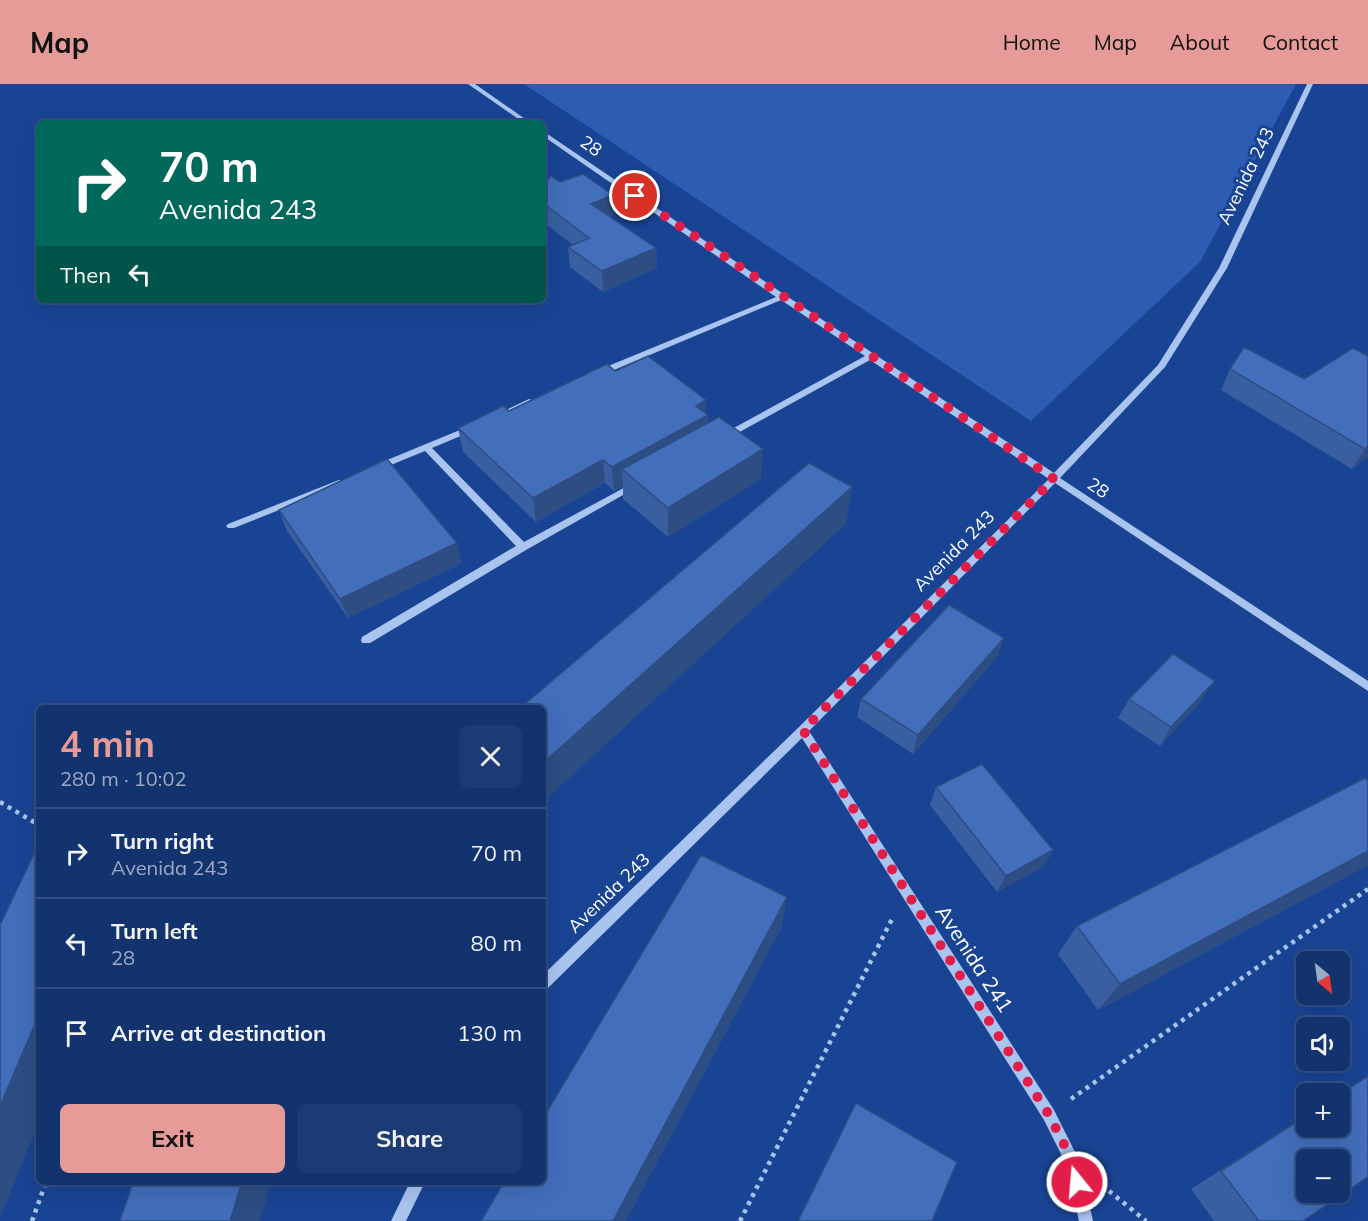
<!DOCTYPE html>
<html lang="en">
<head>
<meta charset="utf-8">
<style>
  :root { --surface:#13336f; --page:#1c3b74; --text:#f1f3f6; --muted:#9daac3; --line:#324e82; --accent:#e69b98 }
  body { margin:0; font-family:Mulish,sans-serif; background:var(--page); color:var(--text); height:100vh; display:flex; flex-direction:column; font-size:22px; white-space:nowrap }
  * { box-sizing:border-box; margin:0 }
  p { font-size:20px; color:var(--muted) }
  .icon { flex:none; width:33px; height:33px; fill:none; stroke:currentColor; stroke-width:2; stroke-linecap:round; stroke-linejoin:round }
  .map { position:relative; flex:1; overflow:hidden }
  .drawer { position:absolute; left:36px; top:621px; width:510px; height:480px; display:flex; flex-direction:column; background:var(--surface); border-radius:9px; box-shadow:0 6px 24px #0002,0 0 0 2px var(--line) }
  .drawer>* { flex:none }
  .hud { position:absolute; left:36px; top:36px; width:510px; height:183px; border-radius:9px; box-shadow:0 6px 24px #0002,0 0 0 2px var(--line); background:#00695c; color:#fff; overflow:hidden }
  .needle { width:39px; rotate:151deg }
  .controls { position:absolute; left:1296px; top:867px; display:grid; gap:12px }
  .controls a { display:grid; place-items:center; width:54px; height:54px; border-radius:9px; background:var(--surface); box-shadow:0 6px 24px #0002,0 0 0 2px var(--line); font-size:30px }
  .pin { position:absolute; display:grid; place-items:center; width:51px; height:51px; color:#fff; margin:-26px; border:3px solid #fff; border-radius:50%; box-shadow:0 2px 6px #0007 }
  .me { position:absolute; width:66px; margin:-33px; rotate:343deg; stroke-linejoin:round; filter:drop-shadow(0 0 4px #0008) }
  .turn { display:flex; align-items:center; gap:21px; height:126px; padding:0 24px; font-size:27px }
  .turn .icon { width:78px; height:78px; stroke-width:2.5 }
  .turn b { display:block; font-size:42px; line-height:51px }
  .then { display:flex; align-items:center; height:57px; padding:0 24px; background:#0003; gap:12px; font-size:22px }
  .round { display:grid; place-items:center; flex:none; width:63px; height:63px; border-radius:9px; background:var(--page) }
  .headline { display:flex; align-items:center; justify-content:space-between; height:102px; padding:0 24px }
  h1 { font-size:36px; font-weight:700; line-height:45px; color:var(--accent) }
  .primary-button { display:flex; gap:12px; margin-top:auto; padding:12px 24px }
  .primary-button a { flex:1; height:69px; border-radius:9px; background:var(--accent); color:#111; font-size:24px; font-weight:700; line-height:69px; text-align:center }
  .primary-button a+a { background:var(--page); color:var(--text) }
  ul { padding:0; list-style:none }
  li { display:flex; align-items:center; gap:18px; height:90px; padding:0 24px; border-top:2px solid var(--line) }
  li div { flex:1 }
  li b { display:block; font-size:22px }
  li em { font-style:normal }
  header { display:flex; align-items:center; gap:36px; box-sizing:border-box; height:84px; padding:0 30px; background:var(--accent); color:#111 }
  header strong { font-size:28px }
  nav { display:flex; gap:33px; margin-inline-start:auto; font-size:21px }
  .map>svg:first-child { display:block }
</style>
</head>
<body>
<header>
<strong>Map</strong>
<nav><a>Home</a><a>Map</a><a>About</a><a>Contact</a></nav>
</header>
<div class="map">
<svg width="1368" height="1137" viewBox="0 0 1368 1137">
  <rect width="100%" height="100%" fill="#194494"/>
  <!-- green -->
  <polygon fill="#2c5db2" points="524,0 1296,0 1200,178 1031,337"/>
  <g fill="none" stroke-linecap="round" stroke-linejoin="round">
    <!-- path -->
    <g stroke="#aac4f0" stroke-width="4.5" stroke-dasharray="4 5" stroke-linecap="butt">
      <polyline points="0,718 39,741"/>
      <polyline points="1071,1015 1368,805"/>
      <polyline points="1109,1107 1146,1137"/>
      <polyline points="32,1137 46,1098"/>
      <polyline points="740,1137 892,835"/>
    </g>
    <!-- minor -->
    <g fill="#aac4f0" fill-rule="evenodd">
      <polygon points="468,0 475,0 531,39 524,39"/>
      <polygon points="1307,0 1313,0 1227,184 1165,283 1060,394 1368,597 1368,607 1055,399 809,647 1054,1026 1080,1078 1093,1137 1079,1137 1066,1080 1044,1036 802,654 548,904 543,906 543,891 799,643 1049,395 870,276 727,355 721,355 721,351 865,272 781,216 602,291 596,291 596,287 776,213 543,52 543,47 785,211 1054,389 1158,281 1219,184"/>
      <polygon points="529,315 532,316 532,320 500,334 497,335 493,332"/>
      <polygon points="472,341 475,342 475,346 432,364 524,458 631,400 637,400 639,402 526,466 370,559 362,559 361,556 362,553 516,462 425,367 381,385 378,386 373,383 375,381"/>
      <polygon points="339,396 342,397 344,399 342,401 234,444 228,444 226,442 228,440"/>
      <polygon points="410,1098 425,1098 406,1137 391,1137"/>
    </g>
  </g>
  <!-- wall -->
  <g fill="#395fa1">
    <polygon points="560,98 614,131 610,133 656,164 657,184 603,208 570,183 568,163 573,161 543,138 543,102"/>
    <polygon points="1368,272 1368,373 1352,385 1221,306 1230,285 1304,295"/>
    <polygon points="615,287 706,316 706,329 708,339 761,395 668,453 623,415 623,402 614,407 605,399 536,438 463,368 458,344 509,327"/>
    <polygon points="279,426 462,479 348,534 287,447"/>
    <polygon points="997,573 913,670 857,633 861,615"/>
    <polygon points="1129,615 1202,616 1160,662 1118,634"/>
    <polygon points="1368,697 1368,781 1098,926 1058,870 1077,842"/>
    <polygon points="936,703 1053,766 1044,782 997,808 930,721"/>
    <polygon points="1306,1031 1303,1137 1214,1137 1191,1105"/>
  </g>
  <!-- shaded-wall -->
  <g fill="#2e4d83">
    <polygon points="613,111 614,131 593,140 591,120"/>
    <polygon points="656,164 657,184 603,208 602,187"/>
    <polygon points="706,316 706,333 708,331 708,355 622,385 623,402 614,407 612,383 696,322"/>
    <polygon points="1368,362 1368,373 1352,385 1365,365"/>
    <polygon points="763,365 761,395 668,453 668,424"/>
    <polygon points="603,376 605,399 536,438 533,414"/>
    <polygon points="852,403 846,440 543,718 543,679"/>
    <polygon points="457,459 462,479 348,534 340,515"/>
    <polygon points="1004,554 997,573 913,670 918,651"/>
    <polygon points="1215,597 1202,616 1160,662 1171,643"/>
    <polygon points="1053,766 1044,782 997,808 1006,792"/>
    <polygon points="1368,767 1368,781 1098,926 1120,900"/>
    <polygon points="787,813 782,843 626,1137 613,1137"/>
    <polygon points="39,931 39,1038 0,1135 0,1022"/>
    <polygon points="242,1098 271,1098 260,1137 230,1137"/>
  </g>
  <!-- building -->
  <g fill="#426ebb" stroke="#2e4d83" stroke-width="1.5" fill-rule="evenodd">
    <polygon points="583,90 613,111 591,120 656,164 602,187 568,163 589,154 543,119 543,102 551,92 560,98"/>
    <polygon points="1244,263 1304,295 1353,264 1368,272 1368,362 1365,365 1230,285"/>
    <polygon points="648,272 706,316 696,322 708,331 612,383 603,376 533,414 458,344 503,322 509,327 607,280 615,287"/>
    <polygon points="719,333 763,365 668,424 622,385"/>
    <polygon points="387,375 457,459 340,515 279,426"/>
    <polygon points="809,379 852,403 543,679 543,624 520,624"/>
    <polygon points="949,521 1004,554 918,651 861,615"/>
    <polygon points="1173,570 1215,597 1171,643 1129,615"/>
    <polygon points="982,680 1053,766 1006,792 936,703"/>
    <polygon points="1365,694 1368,697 1368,767 1120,900 1077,842"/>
    <polygon points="39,759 39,931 0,1022 0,841"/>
    <polygon points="701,771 787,813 613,1137 481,1137 504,1098 543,1098 543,1034"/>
    <path d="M1368 992V1093L1303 1137H1259L1221 1087 1306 1032V1042H1340V1010ZM1306 1076H1340V1108H1306Z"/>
    <polygon points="856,1019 957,1078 932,1137 798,1137"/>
    <polygon points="133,1098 242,1098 230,1137 120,1137"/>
  </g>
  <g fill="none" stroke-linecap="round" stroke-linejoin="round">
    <!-- route -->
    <polyline stroke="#e11d48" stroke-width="10" stroke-dasharray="0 18" points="635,112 1054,395 803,646 1049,1031 1073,1078 1077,1098"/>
  </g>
  <g text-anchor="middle" stroke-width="6" stroke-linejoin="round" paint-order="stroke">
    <!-- street labels -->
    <g font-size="18" fill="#fff" stroke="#194494">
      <text transform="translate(591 62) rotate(35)" y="6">28</text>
      <text transform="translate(1246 92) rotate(-64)" y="6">Avenida 243</text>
      <text transform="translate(1098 404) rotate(34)" y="6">28</text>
      <text transform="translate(954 467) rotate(-45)" y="6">Avenida 243</text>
      <text transform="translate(609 809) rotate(-44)" y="6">Avenida 243</text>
    </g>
    <!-- near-street labels -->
    <g font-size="21" fill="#fff" stroke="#194494">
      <text transform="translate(974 875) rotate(57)" y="7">Avenida 241</text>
    </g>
  </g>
</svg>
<div class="controls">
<a><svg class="needle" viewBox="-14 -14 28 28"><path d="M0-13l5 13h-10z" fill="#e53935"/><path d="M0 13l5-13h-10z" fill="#9daac3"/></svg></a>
<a><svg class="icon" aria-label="sound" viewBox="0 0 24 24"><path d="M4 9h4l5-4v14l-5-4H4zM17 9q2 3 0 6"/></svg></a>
<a>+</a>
<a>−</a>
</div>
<div class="pin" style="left:635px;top:112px;background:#d93025"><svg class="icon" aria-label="arrive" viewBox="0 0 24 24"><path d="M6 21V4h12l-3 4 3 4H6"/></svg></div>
<svg class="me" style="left:1077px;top:1098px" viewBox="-20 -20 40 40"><circle r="17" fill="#e11d48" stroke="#fff" stroke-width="3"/><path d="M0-11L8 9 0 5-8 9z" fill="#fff"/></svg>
<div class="hud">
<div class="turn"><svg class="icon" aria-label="right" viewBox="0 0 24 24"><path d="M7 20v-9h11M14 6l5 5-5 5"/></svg><div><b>70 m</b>Avenida 243</div></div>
<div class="then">Then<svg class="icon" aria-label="left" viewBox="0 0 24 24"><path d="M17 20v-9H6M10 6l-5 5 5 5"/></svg></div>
</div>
<section class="drawer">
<div class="headline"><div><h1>4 min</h1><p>280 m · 10:02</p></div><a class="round"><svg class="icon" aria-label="close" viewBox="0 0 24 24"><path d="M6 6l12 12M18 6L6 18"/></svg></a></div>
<ul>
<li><svg class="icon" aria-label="right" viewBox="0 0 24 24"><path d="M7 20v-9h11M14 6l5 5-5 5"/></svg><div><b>Turn right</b><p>Avenida 243</p></div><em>70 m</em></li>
<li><svg class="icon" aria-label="left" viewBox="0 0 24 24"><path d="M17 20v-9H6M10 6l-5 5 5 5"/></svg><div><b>Turn left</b><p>28</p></div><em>80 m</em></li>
<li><svg class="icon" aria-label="arrive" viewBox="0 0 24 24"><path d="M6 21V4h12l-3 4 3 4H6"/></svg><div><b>Arrive at destination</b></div><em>130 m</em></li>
</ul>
<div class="primary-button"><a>Exit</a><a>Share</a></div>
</section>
</div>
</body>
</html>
